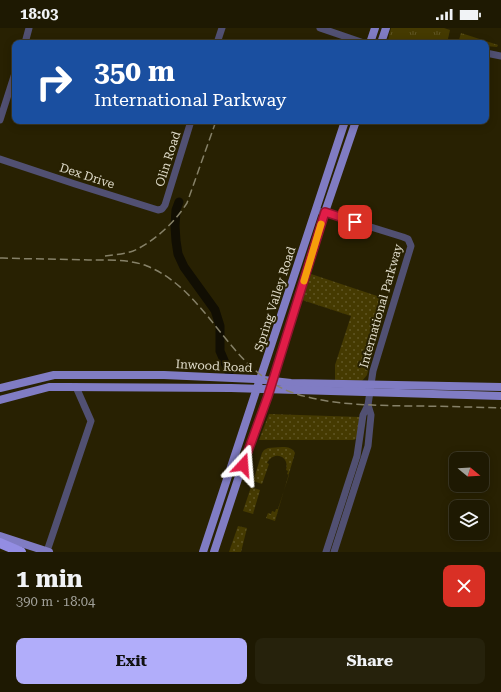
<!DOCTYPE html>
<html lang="en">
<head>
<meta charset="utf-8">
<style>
  :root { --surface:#1e1902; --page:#26220c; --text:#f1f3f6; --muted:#a1a099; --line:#3c3824; --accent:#b1adfa }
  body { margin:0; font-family:"Roboto Serif",serif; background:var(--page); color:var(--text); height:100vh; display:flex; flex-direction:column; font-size:15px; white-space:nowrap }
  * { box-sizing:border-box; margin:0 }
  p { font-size:13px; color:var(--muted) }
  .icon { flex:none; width:22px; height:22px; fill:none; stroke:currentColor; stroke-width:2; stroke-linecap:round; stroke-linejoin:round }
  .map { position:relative; height:524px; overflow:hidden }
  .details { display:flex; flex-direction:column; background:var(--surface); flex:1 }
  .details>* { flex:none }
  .top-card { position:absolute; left:12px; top:12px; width:477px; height:84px; border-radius:8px; box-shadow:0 2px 10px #0003,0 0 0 1px var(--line); background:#1a4fa0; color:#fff; overflow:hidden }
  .needle { width:26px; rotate:108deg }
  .controls { position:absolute; left:449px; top:424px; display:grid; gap:8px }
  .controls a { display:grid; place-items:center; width:40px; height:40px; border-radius:8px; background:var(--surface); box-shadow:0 2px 10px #0003,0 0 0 1px var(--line); font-size:20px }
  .pin { position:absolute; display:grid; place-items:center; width:34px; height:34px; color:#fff; margin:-17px; border-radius:8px; box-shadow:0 2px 6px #0006 }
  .me { position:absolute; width:44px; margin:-22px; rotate:19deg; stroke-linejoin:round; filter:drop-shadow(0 0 3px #0008) }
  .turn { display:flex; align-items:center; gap:14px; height:84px; padding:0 16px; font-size:18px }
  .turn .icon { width:52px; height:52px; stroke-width:2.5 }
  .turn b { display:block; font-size:28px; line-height:34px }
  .round { display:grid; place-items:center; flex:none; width:42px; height:42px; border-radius:8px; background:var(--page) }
  .head { display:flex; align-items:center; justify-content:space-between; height:68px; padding:0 16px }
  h1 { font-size:24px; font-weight:700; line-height:30px }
  .button { display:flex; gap:8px; margin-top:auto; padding:8px 16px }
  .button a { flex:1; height:46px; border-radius:8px; background:var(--accent); color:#111; font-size:16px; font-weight:700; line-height:46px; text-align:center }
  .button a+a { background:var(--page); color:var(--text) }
  .status { display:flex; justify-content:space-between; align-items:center; height:28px; padding:0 20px; background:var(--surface); direction:ltr }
  .status svg { height:11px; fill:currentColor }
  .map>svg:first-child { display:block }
</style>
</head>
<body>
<div class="status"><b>18:03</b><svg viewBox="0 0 49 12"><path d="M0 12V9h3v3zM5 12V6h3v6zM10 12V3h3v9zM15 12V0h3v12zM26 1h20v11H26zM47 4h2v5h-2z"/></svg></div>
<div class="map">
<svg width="501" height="524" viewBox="0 0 501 524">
  <defs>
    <pattern id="grass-dots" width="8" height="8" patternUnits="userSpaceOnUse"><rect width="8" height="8" fill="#453a01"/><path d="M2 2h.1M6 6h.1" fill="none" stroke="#605625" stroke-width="1.8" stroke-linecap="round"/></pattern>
    <pattern id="park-tufts" width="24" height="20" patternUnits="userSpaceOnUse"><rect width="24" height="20" fill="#453a01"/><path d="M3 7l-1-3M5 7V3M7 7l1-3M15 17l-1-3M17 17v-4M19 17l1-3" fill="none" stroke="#605625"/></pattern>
  </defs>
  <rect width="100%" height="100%" fill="#282102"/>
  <!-- grass -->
  <g fill="url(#grass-dots)">
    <polygon points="311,246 389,272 372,326 367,347 362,353 335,353 335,337 351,288 302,272"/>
    <polygon points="269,386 360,389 357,410 354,412 259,412"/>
    <path d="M268 420C277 420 291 416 295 425L275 493 266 490 268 485 271 486 272 483 275 484 276 481H278L289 447 287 446 288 443 286 442C290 428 274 422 267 435L269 436 262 456 253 453 262 425 264 422Z"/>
    <polygon points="251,459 260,462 253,486 243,483"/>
    <polygon points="238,498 247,500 241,524 229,524"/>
  </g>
  <!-- park -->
  <g fill="url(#park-tufts)">
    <polygon points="391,0 444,0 450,2 447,15 394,15 388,12"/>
    <polygon points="461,5 498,17 497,19 486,18 486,15 458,15"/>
  </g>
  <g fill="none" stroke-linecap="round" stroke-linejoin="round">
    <!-- river -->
    <polyline stroke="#110e03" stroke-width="9" points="179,174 176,182 175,198 176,213 178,226 184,239 215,282 220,298 220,323 229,344"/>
    <!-- minor -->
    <g stroke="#515072" stroke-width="7">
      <polyline points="320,0 364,15"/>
      <polyline points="25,15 29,0"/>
      <polyline points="217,15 222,0"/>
      <polyline points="486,25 501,28"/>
      <polyline points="0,92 15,45"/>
      <polyline points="0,131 75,156 158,182 162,181 165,177 191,93"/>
      <polyline points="316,182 403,209 408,211 411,218 373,343 368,377 363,387 357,428 326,524"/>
      <polyline points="47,523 91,393 76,359"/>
      <polyline points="334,524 368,418 371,387 368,377"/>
    </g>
    <!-- major -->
    <g stroke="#807cc3" stroke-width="8">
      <polyline points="370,15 375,0"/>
      <polyline points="381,15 386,0"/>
      <polyline points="0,360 54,347 164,347 255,351 291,355 501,359"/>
      <polyline points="0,372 49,359 66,359 231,360 501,368"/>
      <polyline points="0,508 49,524"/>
      <polyline points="203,524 345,93"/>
      <polyline points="214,524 239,448 268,368 325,184 356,93"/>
    </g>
    <!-- highway -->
    <polyline stroke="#938de3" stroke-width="10" points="0,515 21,524"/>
    <!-- rail -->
    <g stroke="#868168" stroke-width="1.5" stroke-dasharray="8 4" stroke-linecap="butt">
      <path d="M105 228C114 227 124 226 133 223 154 214 175 194 187 175L216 93"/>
      <path d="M0 230C29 231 58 231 88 232 107 232 129 231 147 238 208 263 227 338 288 363 325 377 368 377 407 378 439 378 470 379 501 380"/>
    </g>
  </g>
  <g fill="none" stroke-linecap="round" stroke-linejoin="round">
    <!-- route casing -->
    <g stroke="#92132f" stroke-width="10">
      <polyline id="route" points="243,437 268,368 325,184 355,194"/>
    </g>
    <!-- route -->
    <use href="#route" stroke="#e11d48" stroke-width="7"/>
    <!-- slow -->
    <polyline stroke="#f59e0b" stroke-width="7" points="304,253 321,196"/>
  </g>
  <g text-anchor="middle" stroke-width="4" stroke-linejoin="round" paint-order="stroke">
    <!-- street labels -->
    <g font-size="12" fill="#e0dcca" stroke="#282102">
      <text transform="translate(168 131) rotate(-72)" y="4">Olin Road</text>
      <text transform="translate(87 148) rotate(18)" y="4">Dex Drive</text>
      <text transform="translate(275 271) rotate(-72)" y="4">Spring Valley Road</text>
      <text transform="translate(381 278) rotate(-74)" y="4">International Parkway</text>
      <text transform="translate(214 338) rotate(3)" y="4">Inwood Road</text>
    </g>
  </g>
</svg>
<div class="controls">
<a><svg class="needle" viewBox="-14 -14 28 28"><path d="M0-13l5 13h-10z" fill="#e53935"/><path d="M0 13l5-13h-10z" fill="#a1a099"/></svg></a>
<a><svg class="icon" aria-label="layers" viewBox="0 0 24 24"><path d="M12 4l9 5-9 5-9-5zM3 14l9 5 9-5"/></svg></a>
</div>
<div class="pin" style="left:355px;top:194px;background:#d93025"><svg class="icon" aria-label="arrive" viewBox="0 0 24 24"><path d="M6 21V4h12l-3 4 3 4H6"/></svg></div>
<svg class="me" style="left:243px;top:437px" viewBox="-20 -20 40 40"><path d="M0-17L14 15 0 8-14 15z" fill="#e11d48" stroke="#fff" stroke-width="4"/></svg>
<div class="top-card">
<div class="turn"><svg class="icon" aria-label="right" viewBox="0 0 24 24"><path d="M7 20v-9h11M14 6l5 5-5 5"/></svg><div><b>350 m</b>International Parkway</div></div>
</div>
</div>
<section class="details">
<div class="head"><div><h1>1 min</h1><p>390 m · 18:04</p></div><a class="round" style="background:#d93025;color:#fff"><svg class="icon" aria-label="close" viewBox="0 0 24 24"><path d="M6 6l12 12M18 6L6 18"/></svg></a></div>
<div class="button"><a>Exit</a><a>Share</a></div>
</section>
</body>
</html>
